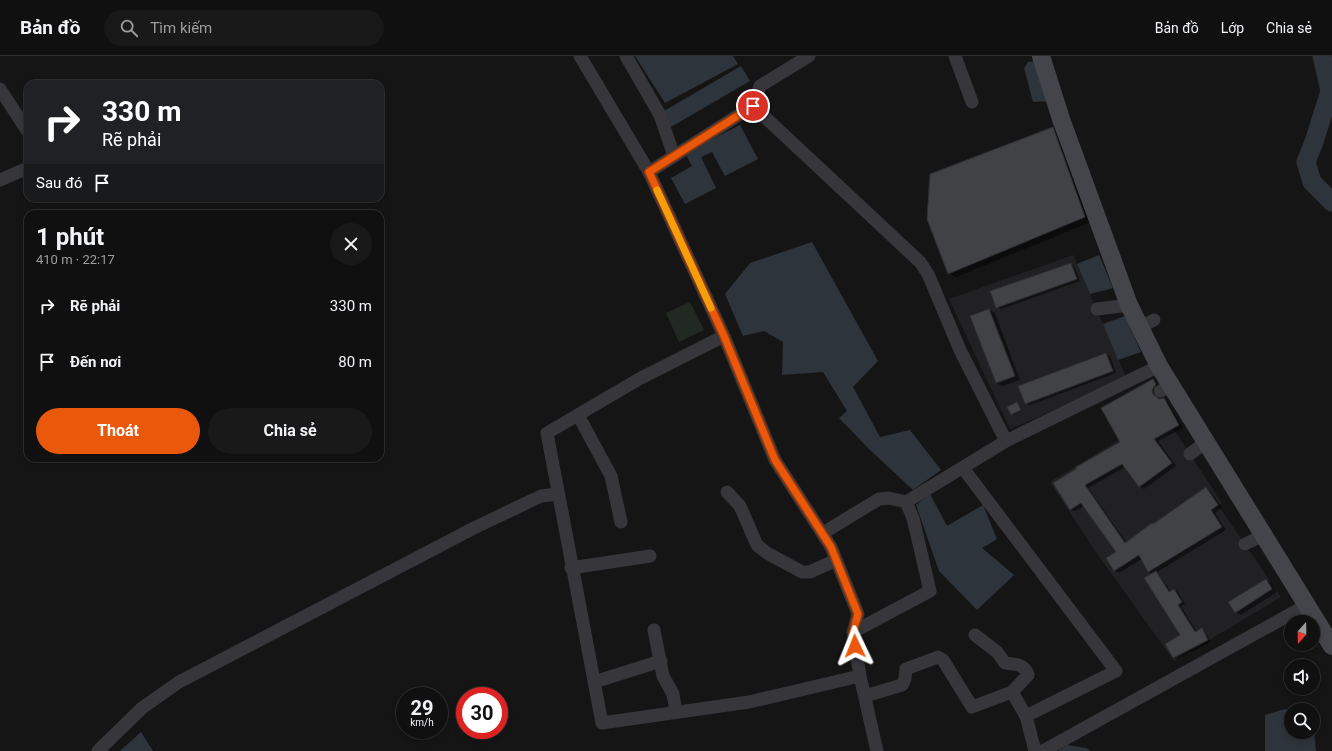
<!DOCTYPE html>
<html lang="vi">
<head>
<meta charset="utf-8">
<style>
  :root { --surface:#101010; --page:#191919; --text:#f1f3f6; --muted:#9c9d9f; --line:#303030; --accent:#ea580c }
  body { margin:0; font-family:Roboto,sans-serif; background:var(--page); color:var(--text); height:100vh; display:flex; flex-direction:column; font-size:15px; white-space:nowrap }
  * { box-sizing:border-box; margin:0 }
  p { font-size:13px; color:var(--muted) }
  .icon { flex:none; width:22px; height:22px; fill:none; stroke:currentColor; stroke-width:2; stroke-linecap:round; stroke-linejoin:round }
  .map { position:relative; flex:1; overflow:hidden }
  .details { position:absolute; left:24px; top:154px; width:360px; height:252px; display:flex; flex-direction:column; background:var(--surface); border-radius:12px; box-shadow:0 2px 6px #0003,0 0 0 1px var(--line) }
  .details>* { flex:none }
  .banner { position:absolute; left:24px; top:24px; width:360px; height:122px; border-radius:12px; box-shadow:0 2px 6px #0003,0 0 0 1px var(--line); background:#202124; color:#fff; overflow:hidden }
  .needle { width:26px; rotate:200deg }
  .tools { position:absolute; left:1284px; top:559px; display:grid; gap:8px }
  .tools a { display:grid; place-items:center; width:36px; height:36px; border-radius:50%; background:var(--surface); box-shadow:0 2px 6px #0003,0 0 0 1px var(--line); font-size:20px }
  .speed { position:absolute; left:396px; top:631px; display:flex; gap:8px; font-size:20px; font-weight:700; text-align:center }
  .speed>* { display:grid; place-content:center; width:52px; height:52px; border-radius:50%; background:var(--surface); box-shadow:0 2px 6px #0003,0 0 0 1px var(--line); line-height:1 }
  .speed small { font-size:10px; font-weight:400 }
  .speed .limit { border:6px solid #d22; background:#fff; color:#111 }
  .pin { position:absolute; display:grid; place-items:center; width:34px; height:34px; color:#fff; margin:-17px; border:2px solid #fff; border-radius:50%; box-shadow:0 1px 4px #0007 }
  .me { position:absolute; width:44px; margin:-22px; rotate:358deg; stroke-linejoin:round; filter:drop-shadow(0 0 3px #0008) }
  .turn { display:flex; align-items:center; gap:14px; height:84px; padding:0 12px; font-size:18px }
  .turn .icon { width:52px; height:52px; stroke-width:2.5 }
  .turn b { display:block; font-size:28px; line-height:34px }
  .then { display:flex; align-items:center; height:38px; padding:0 12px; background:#0003; gap:8px; font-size:15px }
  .round { display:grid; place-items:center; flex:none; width:42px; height:42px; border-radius:21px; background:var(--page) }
  .headline { display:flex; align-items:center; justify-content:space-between; height:68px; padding:0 12px }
  h1 { font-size:24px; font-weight:700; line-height:30px }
  .cta { display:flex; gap:8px; margin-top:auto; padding:8px 12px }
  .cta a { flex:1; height:46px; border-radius:24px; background:var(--accent); color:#fff; font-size:16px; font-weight:700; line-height:46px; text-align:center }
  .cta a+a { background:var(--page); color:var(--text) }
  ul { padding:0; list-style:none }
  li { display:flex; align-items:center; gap:12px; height:56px; padding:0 12px }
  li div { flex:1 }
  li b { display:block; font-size:15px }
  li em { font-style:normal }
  header { display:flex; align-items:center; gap:24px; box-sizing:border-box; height:56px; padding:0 20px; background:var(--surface); border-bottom:1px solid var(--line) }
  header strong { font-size:19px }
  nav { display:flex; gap:22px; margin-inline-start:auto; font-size:14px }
  .search { width:280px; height:36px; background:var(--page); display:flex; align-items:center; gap:10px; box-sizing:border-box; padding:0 14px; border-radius:22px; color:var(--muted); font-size:15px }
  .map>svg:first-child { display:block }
</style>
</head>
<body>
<header>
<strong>Bản đồ</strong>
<div class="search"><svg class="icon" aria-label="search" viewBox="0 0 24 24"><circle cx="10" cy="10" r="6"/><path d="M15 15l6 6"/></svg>Tìm kiếm</div>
<nav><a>Bản đồ</a><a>Lớp</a><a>Chia sẻ</a></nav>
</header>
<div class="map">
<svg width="1332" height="695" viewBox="0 0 1332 695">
  <rect width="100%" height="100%" fill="#151516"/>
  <!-- built -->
  <g fill="#212123">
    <polygon points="1073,199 1127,323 1010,373 949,243"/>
    <polygon points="1173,372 1222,447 1218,449 1281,541 1174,605 1093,492 1050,426 1119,384 1127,398"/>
  </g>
  <!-- green -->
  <polygon fill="#212922" points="690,246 704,274 679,286 666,257"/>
  <!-- water -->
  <g fill="#2e343b">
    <polygon points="635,0 733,0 738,8 665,47"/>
    <polygon points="1037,5 1050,45 1033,46 1024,12 1028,6"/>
    <polygon points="741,10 750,25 671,71 664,55"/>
    <polygon points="740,69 758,103 725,120 712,96 701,101 716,132 685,148 671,122 692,110 685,97"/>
    <polygon points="812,186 878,305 853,331 880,381 910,374 941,414 913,434 869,393 839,362 847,355 823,316 782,319 783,286 764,275 743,280 725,238 750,207"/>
    <polygon points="1099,199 1113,232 1090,238 1077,208"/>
    <polygon points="1125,260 1141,296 1118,304 1103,268"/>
    <polygon points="930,438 947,470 983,449 997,483 982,492 1014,519 977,554 939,515 916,449"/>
    <polygon points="1285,653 1291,657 1291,676 1313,676 1314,674 1316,695 1265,695 1265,659"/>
    <polygon points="141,676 153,695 120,695"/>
    <polygon points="1067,689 1086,692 1091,695 1058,695"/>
  </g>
  <!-- shadow -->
  <g fill="#0007">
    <polygon points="1053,72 1060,76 1093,165 956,221 949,217"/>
    <polygon points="1071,208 1074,210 1080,225 1001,253 997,251"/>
    <polygon points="989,254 995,257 1020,324 1002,330 996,327"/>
    <polygon points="1106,298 1110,300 1116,317 1030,349 1026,347"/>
    <polygon points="1153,324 1157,327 1160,331 1157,336 1157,342 1168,346 1183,372 1158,385 1176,410 1144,433 1139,430 1125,411 1088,432 1127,487 1206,432 1210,435 1222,452 1215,457 1226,474 1157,516 1171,536 1174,534 1178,536 1185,548 1181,551 1197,576 1202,574 1205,576 1211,586 1177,603 1174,601 1181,579 1153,518 1149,516 1142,503 1119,517 1115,515 1117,496 1084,450 1075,455 1070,453 1054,427 1121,386"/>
    <polygon points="1017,347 1022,355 1013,359 1012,358"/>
    <polygon points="1266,524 1272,527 1277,536 1241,559 1235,556"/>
  </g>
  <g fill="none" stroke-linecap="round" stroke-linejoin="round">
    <!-- river -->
    <polyline stroke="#2e343b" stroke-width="19" points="1322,0 1330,35 1314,86 1306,106 1312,126 1332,146"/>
  </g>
  <!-- building -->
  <g fill="#414246" stroke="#2f2f32">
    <polygon points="1053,71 1085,161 948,218 927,163 930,118"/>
    <polygon points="1071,207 1077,223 996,252 990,235"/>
    <polygon points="989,253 1015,320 996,327 970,260"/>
    <polygon points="1106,297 1113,315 1025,348 1018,330"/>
    <polygon points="1153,323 1156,328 1152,334 1153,338 1159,343 1164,342 1179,369 1154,383 1172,407 1139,431 1122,408 1085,429 1125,487 1152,467 1153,468 1206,431 1218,449 1211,454 1222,471 1148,516 1139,499 1114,515 1106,502 1116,496 1081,447 1070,454 1053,427 1076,413 1076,411 1120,386 1101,352"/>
    <polygon points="1017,346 1021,354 1011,359 1007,351"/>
    <polygon points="1156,515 1169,536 1174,533 1182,546 1178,549 1195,576 1202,572 1208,584 1173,602 1165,588 1180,579 1144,522"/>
    <polygon points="1266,523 1272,533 1235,557 1228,546"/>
  </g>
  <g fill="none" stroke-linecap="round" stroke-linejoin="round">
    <!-- street -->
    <g stroke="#36363b" stroke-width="13">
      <polyline points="580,0 649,116 724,280 775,404 831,491 858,558 853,576 860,620 877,695"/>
      <polyline points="626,0 660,59 674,100"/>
      <polyline points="955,0 972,46"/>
      <polyline points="0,33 28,76"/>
      <polyline points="753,50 920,206 928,218 960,294 1006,385"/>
      <polyline points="649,116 753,50 760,30 809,0"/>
      <polyline points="0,124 28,112"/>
      <polyline points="1097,253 1129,249"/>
      <polyline points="1140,271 1154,264"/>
      <polyline points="724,280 639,323 547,377 602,667 749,646 860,620"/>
      <polyline points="1160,335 1172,330"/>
      <polyline points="578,359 611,420 621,466"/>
      <polyline points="1190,398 1206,386"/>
      <polyline points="963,412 1116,615 1026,660"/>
      <polyline points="727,436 740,450 757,489 767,497 802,516 810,516 836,504"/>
      <polyline points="906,446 1006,385 1159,310"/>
      <polyline points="823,477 879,443 889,442 906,446 913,462 930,535 853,576"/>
      <polyline points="1245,488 1264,479"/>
      <polyline points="571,512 650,500"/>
      <polyline points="654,574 663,620 673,638 676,656"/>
      <path d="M975 579 997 596 1005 607C1015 608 1025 608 1028 619L1012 636"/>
      <polyline points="594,626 661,605"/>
      <polyline points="865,640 902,629 905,623 906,613 938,601 943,604 972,651 1012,636 1026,660 1035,695"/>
      <polyline points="98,695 142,652 179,626 474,472 541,440 558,438"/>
      <polyline points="1043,695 1307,549"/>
    </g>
    <!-- secondary -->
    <polyline stroke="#44454b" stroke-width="18" points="1041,0 1061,63 1129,249 1159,310 1332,590"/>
  </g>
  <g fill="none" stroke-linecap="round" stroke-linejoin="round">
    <!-- route casing -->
    <g stroke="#983908" stroke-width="10">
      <polyline id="route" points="753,50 649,116 724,280 775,404 831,491 858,558 853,576 855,590"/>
    </g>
    <!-- route -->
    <use href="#route" stroke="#ea580c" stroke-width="7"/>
    <!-- slow -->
    <polyline stroke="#f59e0b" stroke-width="7" points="657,134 711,252"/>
  </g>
</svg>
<div class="tools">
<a><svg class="needle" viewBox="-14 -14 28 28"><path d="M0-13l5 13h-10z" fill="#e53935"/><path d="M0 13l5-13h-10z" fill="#9c9d9f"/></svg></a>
<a><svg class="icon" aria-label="sound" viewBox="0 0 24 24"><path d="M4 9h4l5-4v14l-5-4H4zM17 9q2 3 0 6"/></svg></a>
<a><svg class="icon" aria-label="search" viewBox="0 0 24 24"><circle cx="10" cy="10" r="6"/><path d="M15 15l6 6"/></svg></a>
</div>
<div class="speed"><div>29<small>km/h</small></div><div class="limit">30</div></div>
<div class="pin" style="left:753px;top:50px;background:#d93025"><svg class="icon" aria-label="arrive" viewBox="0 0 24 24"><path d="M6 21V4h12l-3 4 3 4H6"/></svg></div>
<svg class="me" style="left:855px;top:590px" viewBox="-20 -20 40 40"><path d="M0-17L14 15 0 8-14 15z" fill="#ea580c" stroke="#fff" stroke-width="4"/></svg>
<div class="banner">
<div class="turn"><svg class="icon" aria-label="right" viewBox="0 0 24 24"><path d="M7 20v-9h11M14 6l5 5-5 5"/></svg><div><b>330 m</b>Rẽ phải</div></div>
<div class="then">Sau đó<svg class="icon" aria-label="arrive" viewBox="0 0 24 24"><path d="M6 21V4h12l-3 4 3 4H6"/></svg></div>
</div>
<section class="details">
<div class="headline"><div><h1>1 phút</h1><p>410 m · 22:17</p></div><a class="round"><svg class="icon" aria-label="close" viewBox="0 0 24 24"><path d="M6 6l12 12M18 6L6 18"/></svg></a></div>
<ul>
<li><svg class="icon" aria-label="right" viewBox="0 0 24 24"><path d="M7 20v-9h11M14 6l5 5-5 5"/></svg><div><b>Rẽ phải</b></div><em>330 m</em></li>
<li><svg class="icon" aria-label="arrive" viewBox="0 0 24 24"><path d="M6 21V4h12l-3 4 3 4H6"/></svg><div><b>Đến nơi</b></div><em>80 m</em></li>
</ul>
<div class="cta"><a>Thoát</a><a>Chia sẻ</a></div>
</section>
</div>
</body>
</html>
